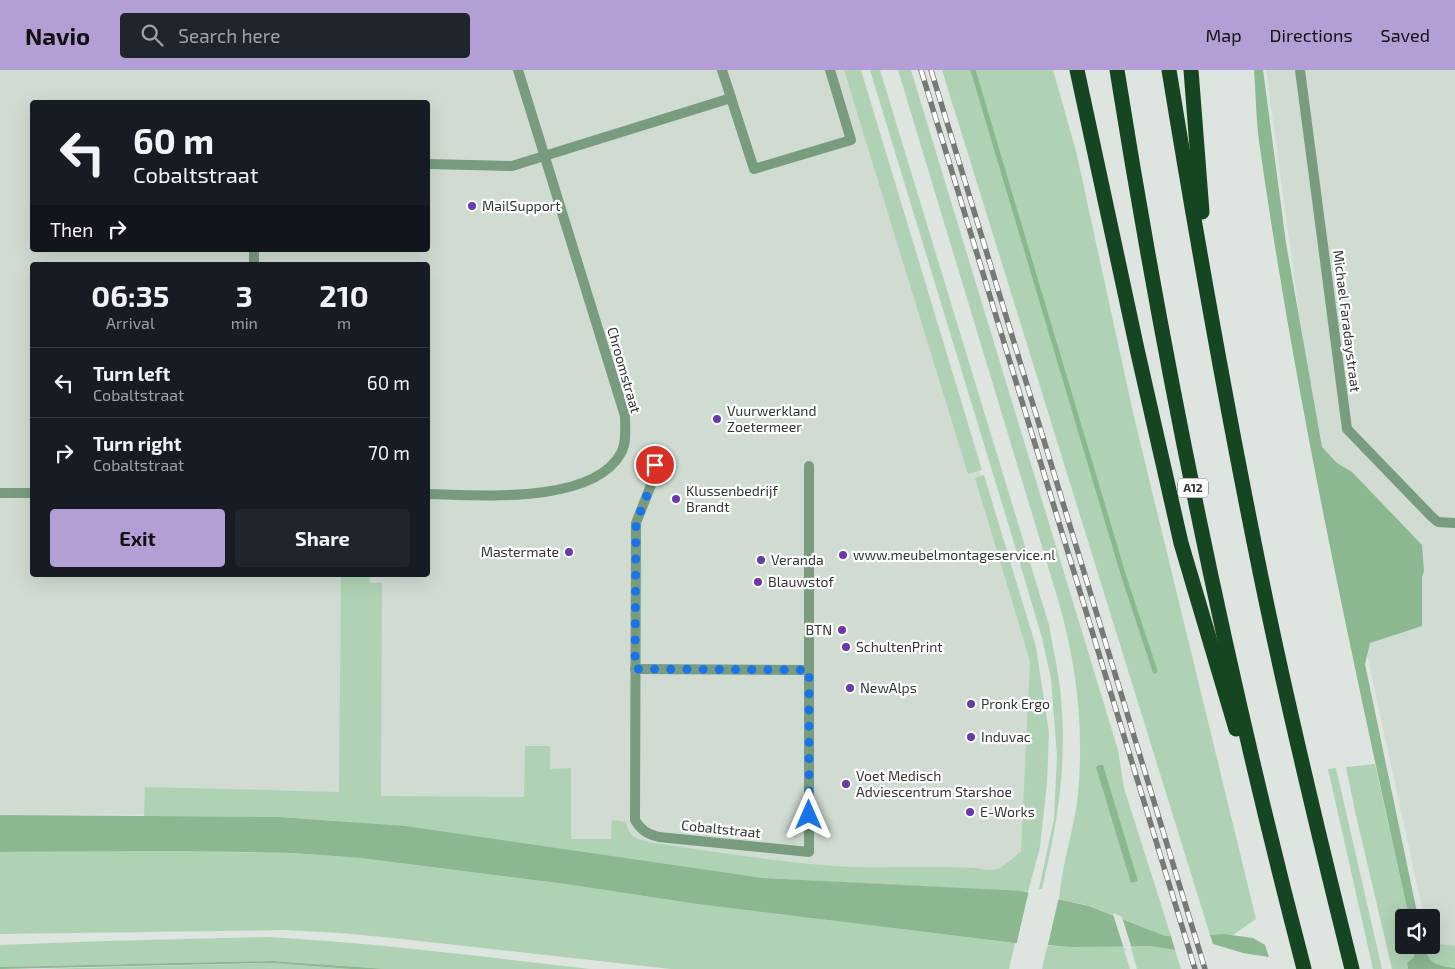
<!DOCTYPE html>
<html lang="en">
<head>
<meta charset="utf-8">
<style>
  :root { --surface:#171b24; --page:#20242c; --text:#f1f3f6; --muted:#9ea1a6; --line:#363941; --accent:#b49ed6 }
  body { margin:0; font-family:"Exo 2",sans-serif; background:var(--page); color:var(--text); height:100vh; display:flex; flex-direction:column; font-size:19px; white-space:nowrap }
  * { box-sizing:border-box; margin:0 }
  p { font-size:16px; color:var(--muted) }
  .icon { flex:none; width:28px; height:28px; fill:none; stroke:currentColor; stroke-width:2; stroke-linecap:round; stroke-linejoin:round }
  .map { position:relative; flex:1; overflow:hidden }
  .panel { position:absolute; left:30px; top:192px; width:400px; height:315px; display:flex; flex-direction:column; background:var(--surface); border-radius:5px; box-shadow:0 5px 20px #0002 }
  .panel>* { flex:none }
  .guide { position:absolute; left:30px; top:30px; width:400px; height:152px; border-radius:5px; box-shadow:0 5px 20px #0002; background:#171b24; color:var(--text); overflow:hidden }
  .fabs { position:absolute; left:1395px; top:839px; display:grid; gap:10px }
  .fabs a { display:grid; place-items:center; width:45px; height:45px; border-radius:5px; background:var(--surface); box-shadow:0 5px 20px #0002; font-size:25px }
  .pin { position:absolute; display:grid; place-items:center; width:42px; height:42px; color:#fff; margin:-21px; border:2px solid #fff; border-radius:50%; box-shadow:0 1px 5px #0007 }
  .me { position:absolute; width:55px; margin:-28px; rotate:0deg; stroke-linejoin:round; filter:drop-shadow(0 0 4px #0008) }
  .turn { display:flex; align-items:center; gap:18px; height:105px; padding:0 20px; font-size:22px }
  .turn .icon { width:65px; height:65px; stroke-width:2.5 }
  .turn b { display:block; font-size:35px; line-height:42px }
  .then { display:flex; align-items:center; height:48px; padding:0 20px; background:#0003; gap:10px; font-size:19px }
  .eta { display:flex; justify-content:space-evenly; align-items:center; height:85px; text-align:center }
  .eta b { font-size:30px; font-weight:700; line-height:35px }
  .primary-button { display:flex; gap:10px; margin-top:auto; padding:10px 20px }
  .primary-button a { flex:1; height:58px; border-radius:5px; background:var(--accent); color:#111; font-size:20px; font-weight:700; line-height:58px; text-align:center }
  .primary-button a+a { background:var(--page); color:var(--text) }
  ul { padding:0; list-style:none }
  li { display:flex; align-items:center; gap:15px; height:70px; padding:0 20px; border-top:1px solid var(--line) }
  li div { flex:1 }
  li b { display:block; font-size:19px }
  li em { font-style:normal }
  header { display:flex; align-items:center; gap:30px; box-sizing:border-box; height:70px; padding:0 25px; background:var(--accent); color:#111 }
  header strong { font-size:24px }
  nav { display:flex; gap:28px; margin-inline-start:auto; font-size:18px }
  .search { width:350px; height:45px; background:var(--page); display:flex; align-items:center; gap:12px; box-sizing:border-box; padding:0 18px; border-radius:5px; color:var(--muted); font-size:19px }
  .map>svg:first-child { display:block }
</style>
</head>
<body>
<header>
<strong>Navio</strong>
<div class="search"><svg class="icon" aria-label="search" viewBox="0 0 24 24"><circle cx="10" cy="10" r="6"/><path d="M15 15l6 6"/></svg>Search here</div>
<nav><a>Map</a><a>Directions</a><a>Saved</a></nav>
</header>
<div class="map">
<svg width="1455" height="899" viewBox="0 0 1455 899">
  <rect width="100%" height="100%" fill="#dee4df"/>
  <!-- built -->
  <g fill="#d0dcd1" fill-rule="evenodd">
    <path d="M0 0H855L948 295 992 443 1034 597 1025 816 713 793 278 744 0 745ZM32 32H428V180H32ZM32 195H428V505H32Z"/>
    <polygon points="1266,0 1455,0 1455,892 1433,889 1430,875 1431,875 1431,848 1424,847 1321,372 1303,271"/>
  </g>
  <!-- green -->
  <g fill="#afd2b4">
    <polygon points="844,0 861,0 982,400 968,404"/>
    <path d="M870 0H880L1049 555C1054 584 1061 613 1062 642 1066 704 1056 759 1042 819H1039L1054 749 1055 727 1057 686 1051 609 1042 568 1011 463Z"/>
    <path d="M898 0H911L1118 680 1124 718 1171 866C1154 867 1109 843 1090 836 1080 833 1070 832 1059 829 1062 794 1074 760 1078 725 1084 658 1077 597 1059 533Z"/>
    <polygon points="942,0 1053,0 1076,81 1134,347 1256,849 1233,865 1210,865"/>
    <path d="M984 405 1036 577 1049 663 1047 713 1040 777 1028 822 763 808 338 751 280 747 144 746 145 717 339 722 341 505H369L370 513H382L381 726 524 727 525 676H550V699L571 698V769H611L612 750 626 752C630 770 638 769 654 773 719 782 785 794 852 797 894 798 936 796 978 798 996 806 1009 792 1021 781L1030 591 975 408Z"/>
    <polygon points="1375,694 1409,847 1404,848 1404,875 1415,875 1414,887 1407,893 1408,899 1392,899 1355,741 1346,697"/>
    <polygon points="1336,698 1382,899 1373,899 1328,699"/>
    <polygon points="164,781 293,783 361,788 565,814 697,834 1015,873 1009,899 671,899 402,869 341,863 285,860 0,864 0,782"/>
    <path d="M269 867C377 873 483 887 590 899H386L272 891 0 897V875L106 871Z"/>
    <path d="M1437 874 1455 876V898C1438 895 1432 896 1425 879Z"/>
    <polygon points="1047,876 1150,876 1175,880 1181,899 1137,899 1131,878 1124,880 1130,899 1042,899"/>
    <polygon points="272,893 351,899 35,899"/>
  </g>
  <!-- water -->
  <g fill="#8bb791">
    <path d="M1254 0H1263L1286 173 1322 377 1337 393 1352 402 1422 475 1424 501 1422 507V556L1370 573 1365 594 1418 847H1409C1353 592 1297 337 1260 78 1256 52 1256 26 1254 0Z"/>
    <polygon points="1099,695 1103,695 1138,811 1131,813 1096,697"/>
    <polygon points="0,745 280,747 405,756 763,808 1021,821 1089,836 1144,858 1166,866 1171,866 1175,880 1150,876 1074,877 1015,873 697,834 565,814 361,788 293,783 245,782 164,781 0,782"/>
    <polygon points="1223,864 1253,868 1265,875 1269,887 1243,883 1213,874 1210,865"/>
    <path d="M1415 875H1424C1429 895 1437 895 1455 898V899H1408L1407 893 1414 887Z"/>
    <polygon points="272,891 386,899 351,899 272,893 0,899 0,897"/>
  </g>
  <!-- pier -->
  <g fill="#dee4df">
    <polygon points="1029,820 1059,827 1047,879 1016,876"/>
    <polygon points="1114,843 1122,847 1132,879 1124,879 1113,844"/>
  </g>
  <g fill="none" stroke-linecap="round" stroke-linejoin="round">
    <!-- stream -->
    <polyline stroke="#8bb791" stroke-width="5" points="973,0 1124,507 1155,601"/>
    <!-- minor -->
    <g stroke="#799c7e" stroke-width="10">
      <polyline points="722,0 754,99 851,70 830,0"/>
      <polyline points="1300,0 1347,359 1432,447 1438,452 1455,453"/>
      <polyline points="428,94 512,96 731,28"/>
      <polyline points="254,180 254,195"/>
      <path d="M655 395 651 415 636 453 635 750C641 760 647 764 659 767L809 782V396"/>
      <polyline points="0,423 32,423"/>
      <path d="M428 424C478 425 593 435 621 383 627 373 625 357 625 346L518 0"/>
      <polyline points="635,599 809,600"/>
    </g>
    <!-- motorway -->
    <g stroke="#154521" stroke-width="15">
      <polyline points="1077,0 1137,279 1181,473 1236,659"/>
      <path d="M1117 0C1165 302 1227 603 1304 899"/>
      <path d="M1169 0C1195 159 1223 318 1255 477 1283 618 1317 759 1352 899"/>
      <polyline points="1191,0 1202,142"/>
    </g>
    <!-- rail casing -->
    <g stroke="#767a77" stroke-width="5.5">
      <g id="rail">
        <polyline points="921,0 1195,899"/>
        <polyline points="931,0 1205,899"/>
      </g>
    </g>
    <!-- rail -->
    <use href="#rail" stroke="#fff" stroke-width="4" stroke-dasharray="11" stroke-linecap="butt"/>
  </g>
  <g fill="none" stroke-linecap="round" stroke-linejoin="round">
    <!-- route -->
    <polyline stroke="#1a73e8" stroke-width="9" stroke-dasharray="0 16.2" points="655,395 651,415 636,453 635,599 809,600 809,745"/>
  </g>
  <!-- markers -->
  <g fill="#6a37af" stroke="#fff" stroke-width="2">
    <circle cx="472" cy="136" r="5"/>
    <circle cx="717" cy="349" r="5"/>
    <circle cx="676" cy="429" r="5"/>
    <circle cx="569" cy="482" r="5"/>
    <circle cx="843" cy="485" r="5"/>
    <circle cx="761" cy="490" r="5"/>
    <circle cx="758" cy="512" r="5"/>
    <circle cx="842" cy="560" r="5"/>
    <circle cx="846" cy="577" r="5"/>
    <circle cx="850" cy="618" r="5"/>
    <circle cx="971" cy="634" r="5"/>
    <circle cx="971" cy="667" r="5"/>
    <circle cx="846" cy="714" r="5"/>
    <circle cx="970" cy="742" r="5"/>
  </g>
  <g text-anchor="middle" stroke-width="4.5" stroke-linejoin="round" paint-order="stroke">
    <!-- shield labels -->
    <rect fill="#fff" stroke="#707271" stroke-width="1" x="1178" y="408.5" width="30" height="19" rx="4"/>
    <g font-size="12" font-weight="bold" fill="#333634">
      <text x="1193" y="422">A12</text>
    </g>
    <!-- poi labels -->
    <g font-size="14" fill="#333634" stroke="#fff" text-anchor="start">
      <text x="482" y="141">MailSupport</text>
      <text x="727" y="346">Vuurwerkland<tspan x="727" dy="16">Zoetermeer</tspan></text>
      <text x="686" y="426">Klussenbedrijf<tspan x="686" dy="16">Brandt</tspan></text>
      <text x="559" y="487" text-anchor="end">Mastermate</text>
      <text x="853" y="490">www.meubelmontageservice.nl</text>
      <text x="771" y="495">Veranda</text>
      <text x="768" y="517">Blauwstof</text>
      <text x="832" y="565" text-anchor="end">BTN</text>
      <text x="856" y="582">SchultenPrint</text>
      <text x="860" y="623">NewAlps</text>
      <text x="981" y="639">Pronk Ergo</text>
      <text x="981" y="672">Induvac</text>
      <text x="856" y="711">Voet Medisch<tspan x="856" dy="16">Adviescentrum Starshoe</tspan></text>
      <text x="980" y="747">E-Works</text>
    </g>
    <!-- street labels -->
    <g font-size="14" fill="#333634" stroke="#fff">
      <text transform="translate(1347 251) rotate(83)" y="5">Michael Faradaystraat</text>
      <text transform="translate(624 300) rotate(74)" y="5">Chroomstraat</text>
      <text transform="translate(721 759) rotate(6)" y="5">Cobaltstraat</text>
    </g>
  </g>
</svg>
<div class="fabs">
<a><svg class="icon" aria-label="sound" viewBox="0 0 24 24"><path d="M4 9h4l5-4v14l-5-4H4zM17 9q2 3 0 6"/></svg></a>
</div>
<div class="pin" style="left:655px;top:395px;background:#d93025"><svg class="icon" aria-label="arrive" viewBox="0 0 24 24"><path d="M6 21V4h12l-3 4 3 4H6"/></svg></div>
<svg class="me" style="left:809px;top:745px" viewBox="-20 -20 40 40"><path d="M0-17L14 15 0 8-14 15z" fill="#1a73e8" stroke="#fff" stroke-width="4"/></svg>
<div class="guide">
<div class="turn"><svg class="icon" aria-label="left" viewBox="0 0 24 24"><path d="M17 20v-9H6M10 6l-5 5 5 5"/></svg><div><b>60 m</b>Cobaltstraat</div></div>
<div class="then">Then<svg class="icon" aria-label="right" viewBox="0 0 24 24"><path d="M7 20v-9h11M14 6l5 5-5 5"/></svg></div>
</div>
<section class="panel">
<div class="eta">
<div><b>06:35</b><p>Arrival</p></div>
<div><b>3</b><p>min</p></div>
<div><b>210</b><p>m</p></div>
</div>
<ul>
<li><svg class="icon" aria-label="left" viewBox="0 0 24 24"><path d="M17 20v-9H6M10 6l-5 5 5 5"/></svg><div><b>Turn left</b><p>Cobaltstraat</p></div><em>60 m</em></li>
<li><svg class="icon" aria-label="right" viewBox="0 0 24 24"><path d="M7 20v-9h11M14 6l5 5-5 5"/></svg><div><b>Turn right</b><p>Cobaltstraat</p></div><em>70 m</em></li>
</ul>
<div class="primary-button"><a>Exit</a><a>Share</a></div>
</section>
</div>
</body>
</html>
